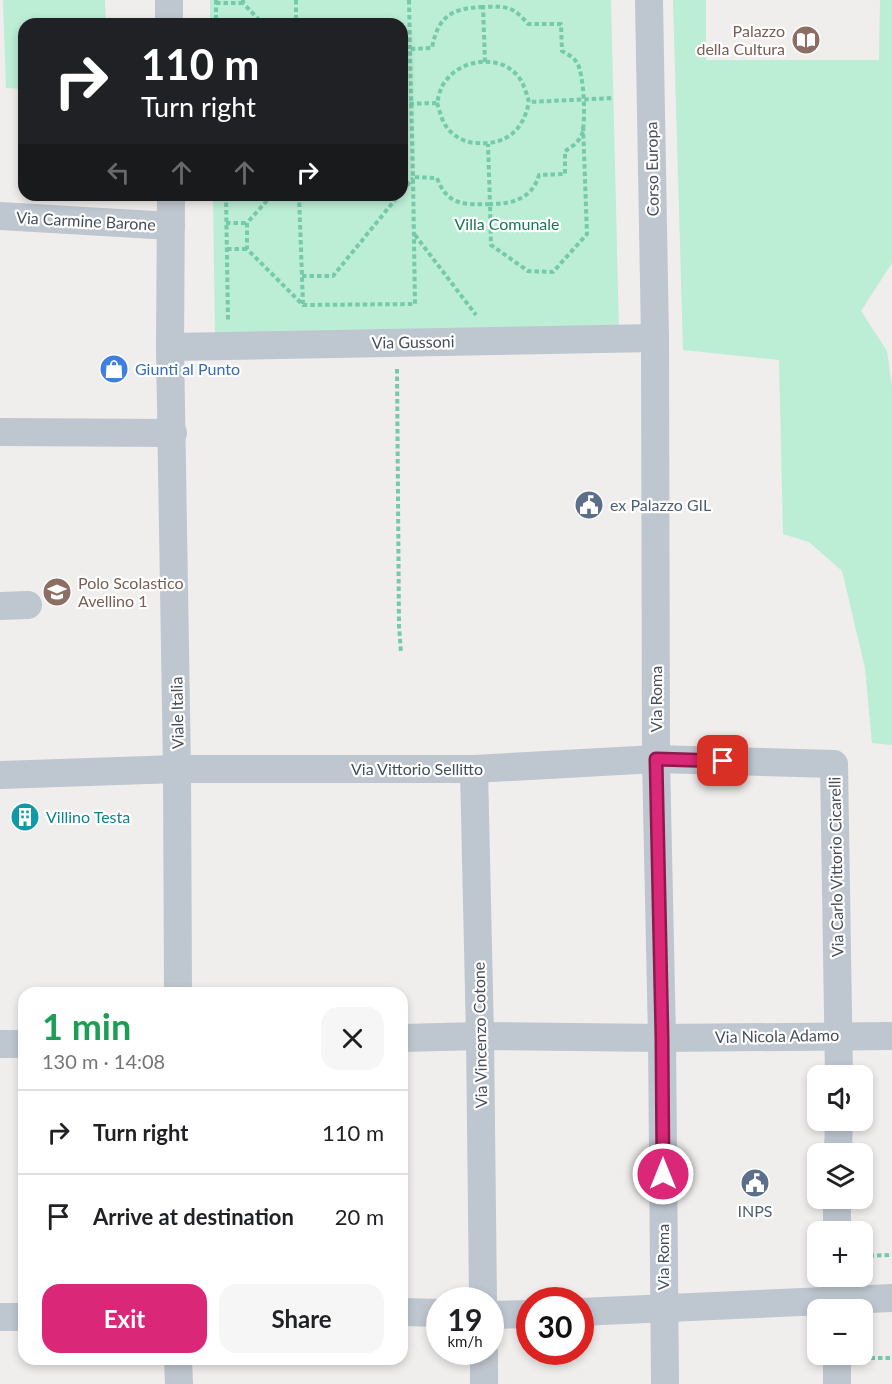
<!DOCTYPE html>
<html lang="en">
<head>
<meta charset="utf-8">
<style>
  :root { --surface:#fff; --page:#f6f6f6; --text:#202124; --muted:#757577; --line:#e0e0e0; --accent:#db2777 }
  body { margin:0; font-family:Lato,sans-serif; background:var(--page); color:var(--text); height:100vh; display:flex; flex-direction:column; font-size:22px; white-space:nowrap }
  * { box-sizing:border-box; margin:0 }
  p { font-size:20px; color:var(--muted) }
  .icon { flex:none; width:33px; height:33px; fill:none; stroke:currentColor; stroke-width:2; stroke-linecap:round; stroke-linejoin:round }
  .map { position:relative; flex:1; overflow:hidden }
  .drawer { position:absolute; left:18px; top:987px; width:390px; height:378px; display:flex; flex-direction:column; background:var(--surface); border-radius:18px; box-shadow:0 3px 9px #0003 }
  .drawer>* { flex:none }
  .top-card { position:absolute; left:18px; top:18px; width:390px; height:183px; border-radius:18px; box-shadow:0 3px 9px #0003; background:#202124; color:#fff; overflow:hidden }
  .tools { position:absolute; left:807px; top:1065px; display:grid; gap:12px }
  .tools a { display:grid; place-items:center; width:66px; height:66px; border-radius:12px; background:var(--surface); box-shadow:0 3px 9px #0003; font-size:30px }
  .speed { position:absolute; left:426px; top:1287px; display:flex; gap:12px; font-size:30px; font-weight:700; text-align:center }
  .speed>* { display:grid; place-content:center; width:78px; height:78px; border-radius:50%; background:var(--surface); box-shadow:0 3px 9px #0003; line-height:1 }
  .speed small { font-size:15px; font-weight:400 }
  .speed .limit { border:9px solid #d22; background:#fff; color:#111 }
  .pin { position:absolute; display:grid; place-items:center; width:51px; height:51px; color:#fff; margin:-26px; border-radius:12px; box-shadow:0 3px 9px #0006 }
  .me { position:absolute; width:66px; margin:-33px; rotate:0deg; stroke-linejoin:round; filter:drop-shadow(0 0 4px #0008) }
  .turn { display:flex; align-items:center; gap:21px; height:126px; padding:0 24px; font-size:27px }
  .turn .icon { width:78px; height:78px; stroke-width:2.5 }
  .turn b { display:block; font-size:42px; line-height:51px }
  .lanes { display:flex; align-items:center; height:57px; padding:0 24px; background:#0003; justify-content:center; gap:30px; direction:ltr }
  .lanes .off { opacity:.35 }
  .round { display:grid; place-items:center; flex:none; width:63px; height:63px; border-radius:18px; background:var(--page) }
  .overview { display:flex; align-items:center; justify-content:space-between; height:102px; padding:0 24px }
  h1 { font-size:36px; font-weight:700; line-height:45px; color:#1e9e55 }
  .cta { display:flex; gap:12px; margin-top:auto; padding:12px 24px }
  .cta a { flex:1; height:69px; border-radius:18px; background:var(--accent); color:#fff; font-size:24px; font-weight:700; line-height:69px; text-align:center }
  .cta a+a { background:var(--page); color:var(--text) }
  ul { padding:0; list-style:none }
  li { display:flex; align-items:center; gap:18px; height:84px; padding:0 24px; border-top:2px solid var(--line) }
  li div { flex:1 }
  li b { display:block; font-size:22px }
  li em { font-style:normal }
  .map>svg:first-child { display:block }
</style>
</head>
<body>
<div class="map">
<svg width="892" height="1384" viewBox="0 0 892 1384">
  <rect width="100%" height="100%" fill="#f0eded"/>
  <!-- green -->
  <g fill="#bcedd5">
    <polygon points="3,0 105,0 106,24 24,24 24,89 6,88"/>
    <polygon points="210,0 611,0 619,331 215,339 213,195 402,195 402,24 210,24"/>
    <polygon points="673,0 706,0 706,60 879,60 880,0 892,0 892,263 861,311 887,351 892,386 892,745 872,743 865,668 842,571 809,542 783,534 779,360 683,350"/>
  </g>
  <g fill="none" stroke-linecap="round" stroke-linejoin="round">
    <!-- path -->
    <g stroke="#75caaa" stroke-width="4" stroke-dasharray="4.5 3" stroke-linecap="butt">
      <polyline points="216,0 216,24"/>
      <polyline points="243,0 243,3 263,24"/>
      <polyline points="296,0 296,24"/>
      <polyline points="409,0 410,49"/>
      <polyline points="216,3 243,3"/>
      <path d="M483 7C452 8 438 16 432 48L410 49 413 177 437 178C447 205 464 205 490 204L491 245 528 271 553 272 587 234 583 125"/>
      <path d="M485 62 483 7C506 6 513 6 528 24H561L562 51C567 54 574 57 577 63 584 73 586 122 582 134 579 142 572 147 565 151V174L539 175C532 199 512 204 490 204L488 144"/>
      <path d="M437 103C440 112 442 122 448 129 455 137 466 143 477 143 506 145 523 131 529 102"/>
      <path d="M402 104 437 103C439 94 441 85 448 78 463 60 497 55 515 73 523 80 526 92 529 102L614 98"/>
      <polyline points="402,191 413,178"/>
      <polyline points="226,195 228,321"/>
      <polyline points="272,195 247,223 247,249 303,305 415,304 413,177"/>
      <polyline points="299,195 303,304"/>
      <polyline points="226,223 247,223"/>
      <polyline points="415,235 476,315"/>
      <polyline points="227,249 247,249"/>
      <polyline points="302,276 333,276 399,195"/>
      <polyline points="397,369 399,626 401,653"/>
      <polyline points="862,1256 892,1255"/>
      <polyline points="863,1358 892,1358"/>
    </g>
    <!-- minor -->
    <g stroke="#bec6cf" stroke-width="28">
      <polyline points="169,0 169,24"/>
      <polyline points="649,0 655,338 656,759 662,1038 665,1384"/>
      <polyline points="171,195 170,347 177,769 178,993"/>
      <polyline points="0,216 171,226"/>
      <polyline points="170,347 655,338"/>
      <polyline points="0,432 173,433"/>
      <polyline points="0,606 28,605"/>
      <polyline points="474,769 480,1036 483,1300"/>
      <polyline points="0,775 177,769 474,769 656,759 834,764 839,1076"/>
      <polyline points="402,1038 480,1036 662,1038 892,1036"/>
      <polyline points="0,1044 24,1044"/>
      <polyline points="838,1154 839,1120"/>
      <polyline points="837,1232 837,1198"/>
      <polyline points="836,1310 836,1276"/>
      <polyline points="402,1312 440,1313"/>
      <polyline points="580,1312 892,1298"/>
      <polyline points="490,1315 530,1314"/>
      <polyline points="0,1317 24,1317"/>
      <polyline points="484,1352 484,1384"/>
      <polyline points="837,1354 837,1384"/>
      <polyline points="178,1359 179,1384"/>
    </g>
  </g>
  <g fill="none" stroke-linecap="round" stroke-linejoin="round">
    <!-- route casing -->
    <g stroke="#8e194d" stroke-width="15">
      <polyline id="route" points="663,1174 662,1038 656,759 723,761"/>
    </g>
    <!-- route -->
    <use href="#route" stroke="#db2777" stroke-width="10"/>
  </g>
  <!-- icons -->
  <defs>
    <g id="library-disc" transform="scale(1.5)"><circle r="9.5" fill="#8d6e63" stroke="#fff"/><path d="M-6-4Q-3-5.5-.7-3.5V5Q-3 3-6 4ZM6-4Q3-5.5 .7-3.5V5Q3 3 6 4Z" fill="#fff"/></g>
    <g id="shop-disc" transform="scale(1.5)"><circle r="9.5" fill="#3f7fe0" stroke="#fff"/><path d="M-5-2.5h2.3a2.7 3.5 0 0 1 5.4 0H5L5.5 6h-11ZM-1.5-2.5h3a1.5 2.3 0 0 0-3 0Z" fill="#fff"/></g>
    <g id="civic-disc" transform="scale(1.5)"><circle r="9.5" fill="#5c6f8a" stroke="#fff"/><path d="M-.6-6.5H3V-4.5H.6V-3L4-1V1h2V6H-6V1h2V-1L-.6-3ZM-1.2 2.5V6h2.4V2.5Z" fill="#fff"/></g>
    <g id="school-disc" transform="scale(1.5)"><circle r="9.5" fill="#8d6e63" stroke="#fff"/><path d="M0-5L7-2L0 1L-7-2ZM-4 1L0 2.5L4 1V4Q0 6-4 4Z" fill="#fff"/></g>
    <g id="building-disc" transform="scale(1.5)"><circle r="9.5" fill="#0f9aa8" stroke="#fff"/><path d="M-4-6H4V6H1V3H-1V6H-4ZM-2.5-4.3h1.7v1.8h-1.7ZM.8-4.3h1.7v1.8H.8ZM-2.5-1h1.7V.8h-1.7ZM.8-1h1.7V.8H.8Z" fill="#fff"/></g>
  </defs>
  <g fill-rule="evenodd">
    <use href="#library-disc" x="806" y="40"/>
    <use href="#shop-disc" x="114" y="369"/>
    <use href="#civic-disc" x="589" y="505"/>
    <use href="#school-disc" x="57" y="592"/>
    <use href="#building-disc" x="25" y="817"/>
    <use href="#civic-disc" x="755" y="1183"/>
  </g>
  <g text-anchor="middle" stroke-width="4.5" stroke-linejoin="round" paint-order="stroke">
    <!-- education labels -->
    <g font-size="16" fill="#785e54" stroke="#fff" text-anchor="end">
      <text x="785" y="37">Palazzo<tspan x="785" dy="18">della Cultura</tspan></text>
      <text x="78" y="589" text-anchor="start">Polo Scolastico<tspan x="78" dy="18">Avellino 1</tspan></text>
    </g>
    <!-- street labels -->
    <g font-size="16" fill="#464e5a" stroke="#fff">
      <text transform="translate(652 169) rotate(-91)" y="6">Corso Europa</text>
      <text transform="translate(86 221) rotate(3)" y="6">Via Carmine Barone</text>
      <text transform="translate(413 342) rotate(-1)" y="6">Via Gussoni</text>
      <text transform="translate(656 699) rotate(-90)" y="6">Via Roma</text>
      <text transform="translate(177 713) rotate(-91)" y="6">Viale Italia</text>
      <text x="417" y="775">Via Vittorio Sellitto</text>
      <text transform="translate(836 867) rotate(-91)" y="6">Via Carlo Vittorio Cicarelli</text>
      <text transform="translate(480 1035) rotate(-91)" y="6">Via Vincenzo Cotone</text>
      <text transform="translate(777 1036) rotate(-1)" y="6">Via Nicola Adamo</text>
      <text transform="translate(663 1257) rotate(-90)" y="6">Via Roma</text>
    </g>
    <!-- park labels -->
    <g font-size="16" fill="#197954" stroke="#fff">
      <text x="507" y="230">Villa Comunale</text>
    </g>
    <!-- shop labels -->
    <g font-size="16" fill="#366cbe" stroke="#fff" text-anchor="start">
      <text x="135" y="375">Giunti al Punto</text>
    </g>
    <!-- service labels -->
    <g font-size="16" fill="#4e5e75" stroke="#fff" text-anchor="start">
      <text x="610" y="511">ex Palazzo GIL</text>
      <text x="755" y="1217" text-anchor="middle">INPS</text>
    </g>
    <!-- culture labels -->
    <g font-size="16" fill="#0d838f" stroke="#fff" text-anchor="start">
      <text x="46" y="823">Villino Testa</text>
    </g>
  </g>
</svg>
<div class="tools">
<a><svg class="icon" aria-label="sound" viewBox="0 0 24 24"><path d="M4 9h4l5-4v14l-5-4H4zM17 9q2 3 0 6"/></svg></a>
<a><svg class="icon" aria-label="layers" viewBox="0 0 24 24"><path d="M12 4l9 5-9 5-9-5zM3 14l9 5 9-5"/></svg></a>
<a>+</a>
<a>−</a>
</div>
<div class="speed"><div>19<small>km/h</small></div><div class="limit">30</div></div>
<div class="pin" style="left:723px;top:761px;background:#d93025"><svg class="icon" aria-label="arrive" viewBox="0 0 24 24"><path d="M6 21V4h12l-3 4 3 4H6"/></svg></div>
<svg class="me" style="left:663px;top:1174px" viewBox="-20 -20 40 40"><circle r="17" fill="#db2777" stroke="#fff" stroke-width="3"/><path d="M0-11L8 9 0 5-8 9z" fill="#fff"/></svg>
<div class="top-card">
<div class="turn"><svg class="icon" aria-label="right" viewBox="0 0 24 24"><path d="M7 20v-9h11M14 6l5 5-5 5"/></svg><div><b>110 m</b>Turn right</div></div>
<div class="lanes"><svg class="icon off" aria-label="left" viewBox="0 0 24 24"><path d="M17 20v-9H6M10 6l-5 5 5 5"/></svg><svg class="icon off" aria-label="ahead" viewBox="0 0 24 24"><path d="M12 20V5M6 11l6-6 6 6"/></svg><svg class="icon off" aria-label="ahead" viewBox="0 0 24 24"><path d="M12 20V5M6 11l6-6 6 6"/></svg><svg class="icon" aria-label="right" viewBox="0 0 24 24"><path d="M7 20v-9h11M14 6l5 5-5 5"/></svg></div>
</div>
<section class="drawer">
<div class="overview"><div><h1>1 min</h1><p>130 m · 14:08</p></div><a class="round"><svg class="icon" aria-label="close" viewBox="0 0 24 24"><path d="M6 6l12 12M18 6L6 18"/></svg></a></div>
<ul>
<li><svg class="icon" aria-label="right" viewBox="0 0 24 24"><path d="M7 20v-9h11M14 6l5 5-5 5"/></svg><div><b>Turn right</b></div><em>110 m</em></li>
<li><svg class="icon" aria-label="arrive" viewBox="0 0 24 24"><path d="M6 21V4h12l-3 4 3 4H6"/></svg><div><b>Arrive at destination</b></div><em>20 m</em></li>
</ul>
<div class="cta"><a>Exit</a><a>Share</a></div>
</section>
</div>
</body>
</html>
